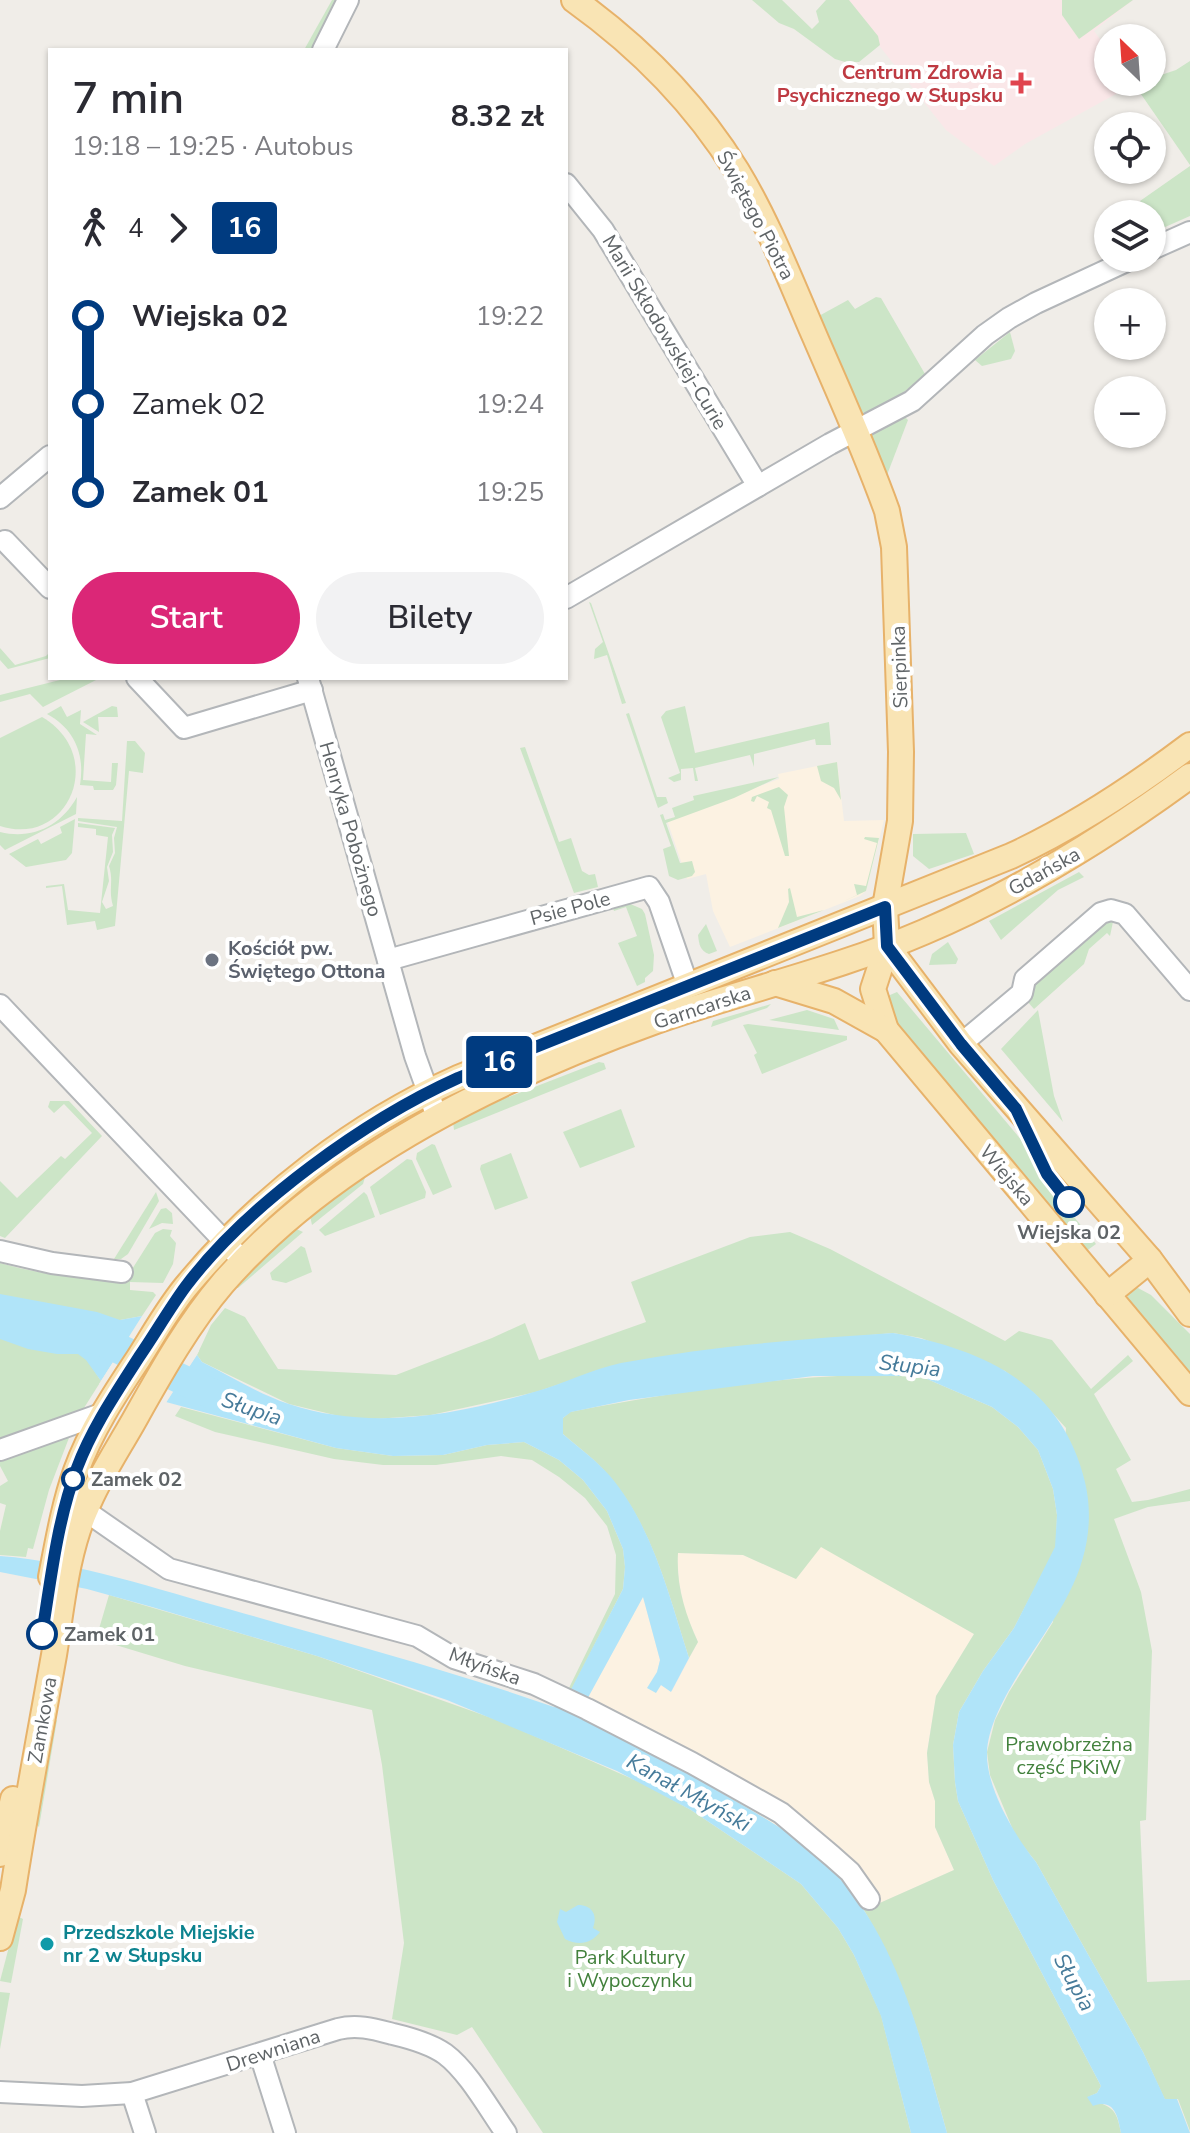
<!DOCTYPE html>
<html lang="pl">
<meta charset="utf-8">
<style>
body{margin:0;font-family:"Nunito Sans",sans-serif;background:#f2f2f3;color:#2b2b33;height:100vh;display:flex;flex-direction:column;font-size:30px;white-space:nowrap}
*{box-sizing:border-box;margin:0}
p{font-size:26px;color:#7c7c81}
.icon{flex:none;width:44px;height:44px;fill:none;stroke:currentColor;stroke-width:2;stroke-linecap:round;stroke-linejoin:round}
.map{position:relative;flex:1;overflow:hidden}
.panel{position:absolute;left:48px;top:48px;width:520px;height:632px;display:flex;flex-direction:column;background:#fff;border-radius:0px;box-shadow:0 2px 6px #0004}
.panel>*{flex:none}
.badge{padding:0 16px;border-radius:6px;font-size:28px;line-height:52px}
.needle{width:52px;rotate:335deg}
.controls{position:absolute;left:1094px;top:24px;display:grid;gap:16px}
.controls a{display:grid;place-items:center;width:72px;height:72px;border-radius:50%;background:#fff;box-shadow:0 2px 6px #0004;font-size:40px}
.map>.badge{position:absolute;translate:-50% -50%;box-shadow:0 0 0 4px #fff}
.legs{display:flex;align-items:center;gap:12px;height:88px;padding:0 24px;font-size:26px}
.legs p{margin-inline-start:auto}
.summary{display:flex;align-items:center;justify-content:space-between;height:136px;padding:0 24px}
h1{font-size:44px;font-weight:600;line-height:60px}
.button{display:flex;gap:16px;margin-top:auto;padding:16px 24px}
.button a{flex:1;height:92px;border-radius:48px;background:#db2777;color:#fff;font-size:32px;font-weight:600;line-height:92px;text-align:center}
.button a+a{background:#f2f2f3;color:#2b2b33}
ul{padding:0 24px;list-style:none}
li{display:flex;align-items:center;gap:28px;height:88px;font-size:30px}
li i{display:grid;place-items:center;width:12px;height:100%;margin:0 10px;background:currentColor}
li i::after{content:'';width:20px;height:20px;margin:-10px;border:6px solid;border-radius:50%;background:#fff}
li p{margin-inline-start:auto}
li:first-child i{background:linear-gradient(#0000 50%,currentColor 0)}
li:last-child i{background:linear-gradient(currentColor 50%,#0000 0)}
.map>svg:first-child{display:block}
.commercial{fill:#fcf2e2}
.medical{fill:#fae7e8}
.green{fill:#cce5c7}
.water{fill:#b0e4f9}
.pier{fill:#f0ede8}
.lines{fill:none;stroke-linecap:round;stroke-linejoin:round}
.river{stroke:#b0e4f9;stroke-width:30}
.minor-casing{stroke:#b3b6b9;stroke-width:24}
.major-casing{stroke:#e7b26a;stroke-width:28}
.minor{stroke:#fff;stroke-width:20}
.major{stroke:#f9e4b4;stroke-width:24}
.line-1-casing{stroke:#fff;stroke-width:18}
.line-1{stroke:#003b80;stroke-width:12}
.health-dot{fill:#e0444e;stroke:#fff;stroke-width:3}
.worship-dot{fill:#6b7280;stroke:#fff;stroke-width:3}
.stop-1-dot{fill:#fff;stroke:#003b80;stroke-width:4}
.culture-dot{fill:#0f9aa8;stroke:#fff;stroke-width:3}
.labels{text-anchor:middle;stroke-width:8;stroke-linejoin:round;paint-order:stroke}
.health-label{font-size:20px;font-weight:bold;fill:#be3a42;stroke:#fff;text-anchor:end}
.street-label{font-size:20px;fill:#5f6467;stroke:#fff}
.worship-label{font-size:20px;font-weight:bold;fill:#5b616d;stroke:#fff;text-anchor:start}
.stop-label{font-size:20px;font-weight:bold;fill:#5f6467;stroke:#fff;text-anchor:start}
.park-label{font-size:20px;fill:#42813c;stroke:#fff}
.culture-label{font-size:20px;font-weight:bold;fill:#0d838f;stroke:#fff;text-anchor:start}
.water-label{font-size:22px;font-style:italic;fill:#467b9a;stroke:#fff}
</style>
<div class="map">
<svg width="1190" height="2133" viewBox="0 0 1190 2133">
<rect width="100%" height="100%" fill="#f0ede8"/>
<g class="commercial">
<polygon points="837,762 844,821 884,820 866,891 860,896 730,947 713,911 706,874 687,879 667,820 779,779 778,774"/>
<polygon points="821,1546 974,1634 936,1696 927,1752 929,1782 935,1801 935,1827 954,1870 864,1910 851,1891 818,1856 793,1837 622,1733 615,1736 584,1720 579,1714 643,1597 660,1660 657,1672 660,1685 672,1691 698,1642 685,1612 679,1581 677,1553 743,1555 796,1579"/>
</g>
<polygon class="medical" points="843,0 1133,0 1094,31 1108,50 1108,82 1134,84 1025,144 994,166 946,130"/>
<g class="green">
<polygon points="332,0 339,0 314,50 304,50"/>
<polygon points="752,0 782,0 812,29 819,22 816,11 826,0 849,0 878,36 880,45 859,62 845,62 835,59 794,29 779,23"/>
<polygon points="1062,0 1133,0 1079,39 1062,15"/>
<polygon points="1190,61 1190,165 1134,84 1152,82 1152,78 1176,70"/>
<polygon points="1190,166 1190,216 1156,231 1152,224 1152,214 1147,214 1140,201"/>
<path d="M876,297L881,298L925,374C907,389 886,411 862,413L858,410L817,317L848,300L855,309Z"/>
<polygon points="1010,332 1015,351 1011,359 982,366 975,360"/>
<polygon points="904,416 908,420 887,475 884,476 869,436"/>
<polygon points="589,602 591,603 626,703 622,704 607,655 594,659 595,649 603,642"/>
<polygon points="0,648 15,665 46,656 50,652 50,658 8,669 0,660"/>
<polygon points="100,678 43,707 30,694 0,702 0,695 64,679"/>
<path d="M61,706L67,717L81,710L80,724L97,735L86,734L83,780L111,782L112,763H118L116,785L113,790H94L93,786L80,785C85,755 75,729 47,714Z"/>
<polygon points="112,706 117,707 118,717 98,717 99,732 83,722"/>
<polygon points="685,706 695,753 829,722 831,745 816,745 815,739 754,754 754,767 750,755 695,768 698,781 695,781 693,768 681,769 681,780 674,782 668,778 680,773 661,717 666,711"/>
<polygon points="629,713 657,797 666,797 668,803 658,808 626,714"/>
<path d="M42,717C108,756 68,848 0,826V738Z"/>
<path d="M127,741H135L145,753L143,773L129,771L115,926L97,930L95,921L67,925L62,886L46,888V886L64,884L68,910L100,913L108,837L96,835V829L78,827V823L115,828L112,835L113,852L107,867L109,881L102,902L106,909L113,906C108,889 114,882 109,866L115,853L114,838L117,827L78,821V818L122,821Z"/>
<polygon points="525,747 559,842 571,838 582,871 589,875 595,874 598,887 574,893 520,748"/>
<polygon points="837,762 841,800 834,788 821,781 817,766"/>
<polygon points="779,777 734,798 666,823 680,863 692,861 695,872 692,876 678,880 669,876 663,849 671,846 660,815 663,814 665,820 675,817 672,808 694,800 693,796"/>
<polygon points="779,787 788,795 784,807 789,856 785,856 771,810 767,808 769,802 757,796 754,802 751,801 752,797"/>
<path d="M77,797L76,814L5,850L0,845V832C32,840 61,826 77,797Z"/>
<polygon points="75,819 72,853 66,860 26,867 9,854 38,839 41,844 62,833 60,827"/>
<polygon points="966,833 974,854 929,869 913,856 913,834"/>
<polygon points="865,837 879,838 866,891 840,903 857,895 854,884 866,886 877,843 864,839"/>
<polygon points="1079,872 1084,877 1058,890 1001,940 989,921"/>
<polygon points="790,888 797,917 824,910 778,928 789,902 788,889"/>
<polygon points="628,903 642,909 645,914 654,955 653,971 645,978 645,982 637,986 618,943 637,936 626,907 614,911 613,908"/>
<polygon points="1114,917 1110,936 1107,933 1089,949 1084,964 1034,1009 1027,1001 1027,990 1099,922"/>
<path d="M706,924L717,951L709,954C700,951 699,944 698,935Z"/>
<polygon points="948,942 958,959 956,964 929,965 932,954"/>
<polygon points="897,992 1028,1148 1049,1186 1096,1244 1085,1252 900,1030 883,998"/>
<polygon points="771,1004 767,1008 711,1027 713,1021"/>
<polygon points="807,1010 834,1019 839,1030 769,1020"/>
<polygon points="1038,1010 1054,1096 1063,1122 1001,1049"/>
<polygon points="748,1024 847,1036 847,1040 762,1074 754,1055 757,1053 743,1025"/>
<polygon points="599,1062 604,1063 606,1069 454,1130 453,1122 498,1101"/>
<polygon points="50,1101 69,1101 102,1136 5,1238 0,1236 0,1181 17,1198 61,1156 65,1159 92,1133 64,1104 54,1113 48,1107"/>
<polygon points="621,1109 635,1147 580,1168 563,1132"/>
<polygon points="432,1144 435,1145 452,1187 433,1195 416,1159 417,1153"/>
<polygon points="511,1153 528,1198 495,1210 480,1169 481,1165"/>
<polygon points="407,1159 412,1160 426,1192 425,1198 380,1215 370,1187"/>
<polygon points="366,1174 363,1184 312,1225 310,1216"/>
<polygon points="156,1192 159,1201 128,1254 121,1259 114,1259"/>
<polygon points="364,1192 367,1195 375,1217 325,1236 319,1230"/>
<polygon points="166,1208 172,1213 173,1224 162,1223 149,1229 161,1209"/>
<polygon points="294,1228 303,1232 238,1288 233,1288"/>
<path d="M163,1229L172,1230L170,1236L176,1243L173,1264L163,1283L130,1282V1290L153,1292L156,1295L142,1316L120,1320L91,1366L101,1381L77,1419L0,1446V1263C42,1275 86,1281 129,1274L155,1233Z"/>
<polygon points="790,1232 830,1249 1005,1341 1019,1331 1052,1340 1091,1389 1128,1355 1133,1361 1094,1394 1131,1460 1116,1469 1132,1502 1148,1500 1190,1489 1190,1501 1148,1507 1114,1519 1141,1592 1152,1651 1146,1820 1140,1821 1147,1982 1190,1980 1190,2131 1178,2099 1165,2100 1143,2052 1036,1862 1016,1837 990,1775 987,1752 995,1720 1009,1692 1053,1622 1066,1428 1036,1395 1005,1371 921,1338 893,1333 740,1347 584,1376 536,1392 431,1415 375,1419 347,1418 289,1404 202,1362 197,1355 211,1325 225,1308 245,1317 278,1369 396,1375 492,1338 525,1323 539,1360 646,1322 631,1282 750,1237"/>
<polygon points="301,1246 305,1248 312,1272 286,1283 272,1280 270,1273"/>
<polygon points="1138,1288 1151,1295 1190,1334 1190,1377 1127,1301 1129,1291"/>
<path d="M863,1375L920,1376L992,1407L1018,1427L1038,1450L1053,1489L1057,1515L1056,1547L1014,1628L983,1671L959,1712L953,1745L955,1782L958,1801L993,1880L1101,2086L1097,2093L1088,2097C1111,2109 1116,2105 1121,2133H947C925,2053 907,1982 864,1910L954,1870L935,1827V1801L929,1782L927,1753L936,1696L974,1634L821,1547L796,1579L743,1555L678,1553C676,1585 685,1613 698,1642L689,1658C669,1596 653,1527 609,1476C596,1460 579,1448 563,1434V1418L570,1412C667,1393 764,1378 863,1375Z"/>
<polygon points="181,1407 336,1448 393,1456 443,1455 487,1445 524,1442 559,1460 583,1480 607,1511 623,1549 625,1567 623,1589 572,1689 569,1688 615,1594 616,1555 607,1526 585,1498 559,1477 532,1460 501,1456 436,1465 383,1465 334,1459 215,1432 175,1416"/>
<polygon points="72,1430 49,1490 33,1549 28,1548 26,1557 0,1555 0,1531 6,1505 0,1503 0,1486 8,1481 0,1466 0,1458"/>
<polygon points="109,1595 317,1656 500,1721 644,1784 691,1810 801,1884 838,1928 854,1955 881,2015 911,2133 543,2133 472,2027 457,2035 392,2019 404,1943 382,1765 372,1710 185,1666 96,1639"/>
<polygon points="57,1720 39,1827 34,1822 51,1723"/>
<polygon points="17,1916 23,1919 11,1983 0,1981"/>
<polygon points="0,1992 10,1993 0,2049"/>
</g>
<g class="water">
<polygon points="0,1294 97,1312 120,1320 142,1316 101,1381 86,1360 78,1354 57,1354 28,1349 0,1339"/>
<path d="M893,1333C984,1349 1062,1385 1085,1482C1094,1520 1087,1558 1069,1593C1047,1638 988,1704 987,1753C986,1788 1015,1836 1036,1862L1143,2052L1165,2099H1177L1190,2133H1121C1118,2116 1114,2098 1093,2106L1087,2097L1097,2093L1101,2086L993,1880L958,1801L955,1782L953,1745L959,1712L983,1671L1014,1628L1055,1547L1057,1515L1053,1489L1038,1450L1018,1427L992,1407L920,1376H813L629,1400L571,1412L563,1418V1434C579,1448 596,1460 610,1476C653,1527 669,1596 689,1658L671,1692L661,1685L656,1693L647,1688L657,1672L660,1660L643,1597L579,1714L584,1720L614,1736L622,1733C658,1756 695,1777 732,1799C761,1816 792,1833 818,1856C897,1928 919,2034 947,2133H911L881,2016L854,1955L838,1928L801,1884L691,1810L617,1771L447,1700L317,1656L152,1607L87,1589L0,1572V1556C79,1562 156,1589 232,1610C340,1641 448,1670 554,1707L563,1705L623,1589L625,1567L623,1549L607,1511L583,1480L559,1460L524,1442L487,1445L443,1455L393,1456L336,1448L166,1402L197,1355L202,1362C230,1376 259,1394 289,1404C370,1431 455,1415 534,1392C563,1384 592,1369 621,1363C710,1346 803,1339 893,1333Z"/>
<path d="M578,1905C592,1905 598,1915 593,1928L600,1932C591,1944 578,1946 565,1939L557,1922L560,1909L566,1912Z"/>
</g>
<g class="pier">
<polygon points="145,1313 146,1318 105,1383 99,1384"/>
<polygon points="196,1351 199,1351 164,1406 162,1400"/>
</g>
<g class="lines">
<polyline class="river" points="85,1337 101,1340 216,1396"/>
<defs>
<g id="minor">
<polyline points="323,50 348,0"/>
<polyline points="566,184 603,230 758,486"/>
<polyline points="1152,249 1190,232"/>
<polyline points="0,498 50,456"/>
<polyline points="5,541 50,588"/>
<polyline points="566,598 830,444 912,401 985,335 1009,318 1036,303 1133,258"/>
<polyline points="137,678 184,728 312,690"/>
<polyline points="308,678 415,1056 437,1117"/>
<polyline points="388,960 649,887 659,902 688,986"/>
<polyline points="0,1005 243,1261"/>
<polyline points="961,1044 1022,993 1025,979 1101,913 1111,910 1125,914 1190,990"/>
<polyline points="0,1251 52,1263 122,1272"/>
<polyline points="0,1450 104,1413"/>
<polyline points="74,1503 169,1569 417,1636 454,1658 534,1684 587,1709 692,1763 781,1813 832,1856 850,1872 869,1899"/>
<polyline points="260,2054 285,2133"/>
<path d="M0,2092L82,2096L132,2093L338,2029C357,2024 374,2029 393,2034C410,2038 431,2044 445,2054C468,2071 489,2109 506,2133"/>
<polyline points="132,2093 145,2133"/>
</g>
<g id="major">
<path d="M574,0C638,46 695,103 737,171C768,222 791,282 815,337C840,395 866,452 887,511L894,547L901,752L900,821L885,907L887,946L873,989L886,1030"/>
<polyline points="887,946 961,1044 1150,1260 1190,1314"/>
<polyline points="775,983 834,1001 886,1030 1190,1393"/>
<polyline points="1107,1295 1150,1260"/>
<path d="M51,1577C58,1541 64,1505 76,1471C91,1430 114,1395 138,1359C154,1334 169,1306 189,1283C261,1197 355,1124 458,1078L1011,856C1076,826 1133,788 1190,745"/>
<polyline points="0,1854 13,1799"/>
<path d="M0,1938L13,1890C25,1812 40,1734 54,1655C62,1607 66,1554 86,1509C98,1479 116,1452 132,1424C159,1376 187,1325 223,1283C332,1158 502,1076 656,1021C745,990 838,969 924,932C1020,891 1107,837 1190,776"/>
</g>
</defs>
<use href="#minor" class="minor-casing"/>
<use href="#major" class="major-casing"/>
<use href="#minor" class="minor"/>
<use href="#major" class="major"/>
</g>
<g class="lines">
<defs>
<path id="line-1" d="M42,1634C51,1579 57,1521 77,1468C92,1428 116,1393 139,1357C155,1334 169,1309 186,1286C248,1204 365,1120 458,1078L885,907L887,946L961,1044L1016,1109L1047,1174L1069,1202"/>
</defs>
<use href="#line-1" class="line-1-casing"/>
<use href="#line-1" class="line-1"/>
</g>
<path class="health-dot" d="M1017 71h8v8h8v8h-8v8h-8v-8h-8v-8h8z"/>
<circle class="worship-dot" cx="212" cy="960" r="8"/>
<g class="stop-1-dot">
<circle cx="1069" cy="1202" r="14"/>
<circle cx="73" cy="1479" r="10"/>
<circle cx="42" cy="1634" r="14"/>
</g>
<circle class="culture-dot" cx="47" cy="1944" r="8"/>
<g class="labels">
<g class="health-label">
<text x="1003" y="79">Centrum Zdrowia<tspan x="1003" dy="23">Psychicznego w Słupsku</tspan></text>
</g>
<g class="street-label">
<text transform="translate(756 215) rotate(62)" y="7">Świętego Piotra</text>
<text transform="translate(665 332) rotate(59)" y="7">Marii Skłodowskiej-Curie</text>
<text transform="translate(899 667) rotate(-92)" y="7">Sierpinka</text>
<text transform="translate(351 829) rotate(74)" y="7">Henryka Pobożnego</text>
<text transform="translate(1044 871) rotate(-29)" y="7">Gdańska</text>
<text transform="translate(570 908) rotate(-15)" y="7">Psie Pole</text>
<text transform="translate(702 1007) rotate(-18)" y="7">Garncarska</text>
<text transform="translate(1007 1175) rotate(50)" y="7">Wiejska</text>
<text transform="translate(485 1666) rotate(20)" y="7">Młyńska</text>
<text transform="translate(42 1720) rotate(-80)" y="7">Zamkowa</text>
<text transform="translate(273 2050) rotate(-18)" y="7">Drewniana</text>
</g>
<g class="worship-label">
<text x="228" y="955">Kościół pw.<tspan x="228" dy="23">Świętego Ottona</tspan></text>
</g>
<g class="stop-label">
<text x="1069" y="1239" text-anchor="middle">Wiejska 02</text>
<text x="91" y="1486">Zamek 02</text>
<text x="64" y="1641">Zamek 01</text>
</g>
<g class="park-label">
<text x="1069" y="1751">Prawobrzeżna<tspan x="1069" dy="23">część PKiW</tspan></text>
<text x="630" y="1964">Park Kultury<tspan x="630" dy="23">i Wypoczynku</tspan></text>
</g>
<g class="culture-label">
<text x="63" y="1939">Przedszkole Miejskie<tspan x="63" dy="23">nr 2 w Słupsku</tspan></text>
</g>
<g class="water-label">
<text transform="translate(910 1365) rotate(7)" y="8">Słupia</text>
<text transform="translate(252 1408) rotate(19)" y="8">Słupia</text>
<text transform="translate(689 1792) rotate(29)" y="8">Kanał Młyński</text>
<text transform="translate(1075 1982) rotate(61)" y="8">Słupia</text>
</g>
</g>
</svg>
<div class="controls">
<a><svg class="needle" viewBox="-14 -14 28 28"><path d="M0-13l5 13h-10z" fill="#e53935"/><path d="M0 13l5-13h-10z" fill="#7c7c81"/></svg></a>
<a><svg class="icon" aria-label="locate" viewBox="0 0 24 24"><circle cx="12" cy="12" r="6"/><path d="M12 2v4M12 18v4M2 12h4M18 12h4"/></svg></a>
<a><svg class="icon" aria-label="layers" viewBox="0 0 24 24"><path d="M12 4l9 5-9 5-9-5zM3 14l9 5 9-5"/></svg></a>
<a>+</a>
<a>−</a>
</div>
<b class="badge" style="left:499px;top:1062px;background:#003b80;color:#fff">16</b>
<section class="panel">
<div class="summary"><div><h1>7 min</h1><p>19:18 – 19:25 · Autobus</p></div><b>8.32 zł</b></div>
<div class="legs"><svg class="icon" aria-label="walk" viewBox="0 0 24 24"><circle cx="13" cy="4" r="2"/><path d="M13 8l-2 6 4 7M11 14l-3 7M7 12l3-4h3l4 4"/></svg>4<svg class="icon" aria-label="forward" viewBox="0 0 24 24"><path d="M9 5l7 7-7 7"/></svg><b class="badge" style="background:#003b80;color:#fff">16</b></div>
<ul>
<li><i style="color:#003b80"></i><b>Wiejska 02</b><p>19:22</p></li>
<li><i style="color:#003b80"></i><span>Zamek 02</span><p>19:24</p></li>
<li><i style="color:#003b80"></i><b>Zamek 01</b><p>19:25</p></li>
</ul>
<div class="button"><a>Start</a><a>Bilety</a></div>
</section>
</div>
